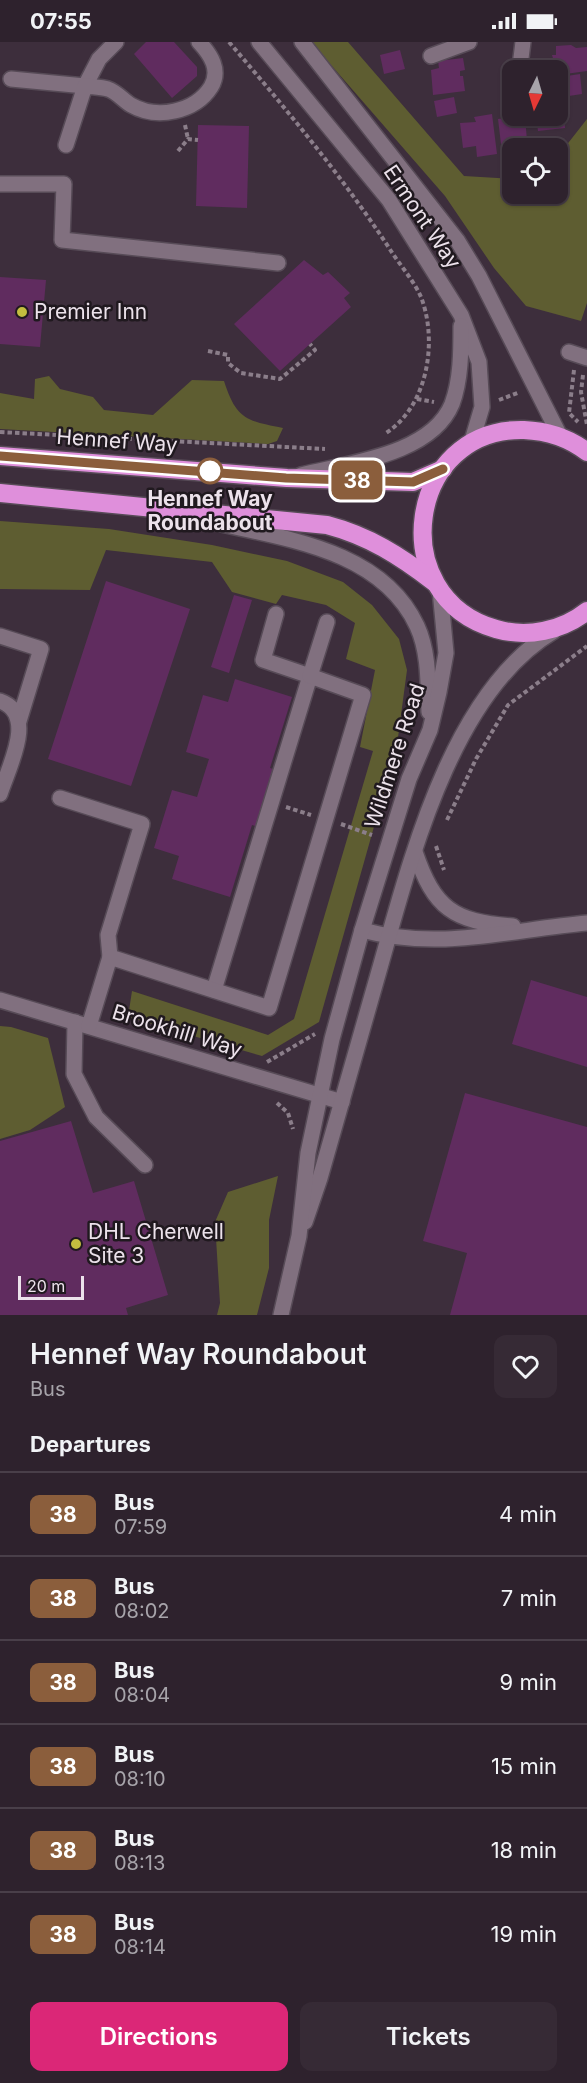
<!DOCTYPE html>
<style>
body{margin:0;font-family:Inter,sans-serif;background:#362a35;color:#f1f3f6;height:100vh;display:flex;flex-direction:column;font-size:22px;white-space:nowrap}
*{box-sizing:border-box;margin:0}
p{font-size:20px;color:#a7a4aa}
.icon{flex:none;width:33px;height:33px;fill:none;stroke:currentColor;stroke-width:2;stroke-linecap:round;stroke-linejoin:round}
.map{position:relative;height:1273px;overflow:hidden}
.sheet{display:flex;flex-direction:column;background:#2e222d;flex:1}
.sheet>*{flex:none}
.badge{padding:0 12px;border-radius:9px;font-size:21px;line-height:39px}
.needle{width:39px;rotate:185deg}
.tools{position:absolute;left:502px;top:18px;display:grid;gap:12px}
.tools a{display:grid;place-items:center;width:66px;height:66px;border-radius:12px;background:#2e222d;box-shadow:0 2px 4px #0004,0 0 0 2px #493f49;font-size:30px}
.scale{position:absolute;left:18px;bottom:15px;width:66px;box-sizing:border-box;padding-left:6px;border:3px solid #ece2eb;border-top:0;font-size:16px;line-height:21px;white-space:nowrap;color:#ece2eb;-webkit-text-stroke:4px #20191f;paint-order:stroke}
.map>.badge{position:absolute;translate:-50% -50%;box-shadow:0 0 0 3px #fff}
h2{padding:0 30px;font-size:22px;line-height:54px}
.round{display:grid;place-items:center;flex:none;width:63px;height:63px;border-radius:12px;background:#362a35}
.head{display:flex;align-items:center;justify-content:space-between;height:102px;padding:0 30px}
h1{font-size:28px;font-weight:600;line-height:45px}
.button{display:flex;gap:12px;margin-top:auto;padding:12px 30px}
.button a{flex:1;height:69px;border-radius:12px;background:#db2777;color:#fff;font-size:24px;font-weight:600;line-height:69px;text-align:center}
.button a+a{background:#362a35;color:#f1f3f6}
ul{padding:0;list-style:none}
li{display:flex;align-items:center;gap:18px;height:84px;padding:0 30px;border-top:2px solid #493f49}
li div{flex:1}
li b{display:block;font-size:22px}
li em{font-style:normal}
li .badge{min-width:66px;font-weight:700;text-align:center}
.status{display:flex;justify-content:space-between;align-items:center;height:42px;padding:0 30px;background:#2e222d;direction:ltr}
.status svg{height:16px;fill:currentColor}
.map>svg:first-child{display:block}
.green{fill:#5e5d31}
.building{fill:#602c5f}
.lines{fill:none;stroke-linecap:round;stroke-linejoin:round}
.minor-casing{stroke:#574b57;stroke-width:18}
.highway-casing{stroke:#574b57;stroke-width:21}
.path{stroke:#8b7e8a;stroke-width:4;stroke-dasharray:4.5 3;stroke-linecap:butt}
.minor{stroke:#81707f;stroke-width:15}
.highway{stroke:#df8fdb;stroke-width:18}
.line-casing{stroke:#fff;stroke-width:14}
.line{stroke:#8b5e3c;stroke-width:9}
.poi-dot{fill:#c3bd3f;stroke:#20191f;stroke-width:2}
.stop-dot{fill:#fff;stroke:#8b5e3c;stroke-width:3}
.labels{text-anchor:middle;stroke-width:5;stroke-linejoin:round;paint-order:stroke}
.street-label{font-size:21px;fill:#ece2eb;stroke:#20191f}
.poi-label{font-size:21px;fill:#ece2eb;stroke:#20191f;text-anchor:start}
.stop-label{font-size:21px;font-weight:bold;fill:#ece2eb;stroke:#20191f}
</style>
<div class="status"><b>07:55</b><svg viewBox="0 0 49 12"><path d="M0 12V9h3v3zM5 12V6h3v6zM10 12V3h3v9zM15 12V0h3v12zM26 1h20v11H26zM47 4h2v5h-2z"/></svg></div>
<div class="map">
<svg width="587" height="1273" viewBox="0 0 587 1273">
<rect width="100%" height="100%" fill="#3d2e3c"/>
<g class="green">
<polygon points="311,0 348,0 464,134 513,137 513,152 558,152 558,114 587,77 587,261 581,279 526,264 494,226 445,154"/>
<path d="M49,334L60,347L93,355L104,368L153,373L192,338L224,339C236,376 245,379 283,386L277,399L268,402L0,387V351L34,357L35,337Z"/>
<polygon points="0,479 109,487 212,503 287,519 343,540 372,563 399,597 407,628 397,703 319,980 262,1014 128,975 132,949 268,993 294,977 373,709 360,705 375,628 346,617 355,581 326,563 282,553 276,562 232,550 212,520 106,508 90,548 0,547"/>
<polygon points="0,984 11,985 48,996 65,1065 30,1088 0,1097"/>
<polygon points="278,1134 269,1178 269,1226 257,1273 217,1273 220,1261 215,1180 228,1150"/>
</g>
<g class="building">
<polygon points="146,0 174,0 197,25 197,34 172,56 134,12"/>
<polygon points="571,3 576,6 587,5 587,29 558,33 552,13 556,13 556,4"/>
<polygon points="400,8 405,27 384,32 380,13"/>
<polygon points="463,16 465,28 460,29 460,34 463,34 465,49 433,53 431,28 439,26 438,19"/>
<polygon points="580,32 582,52 562,55 560,35"/>
<polygon points="454,55 457,71 437,75 434,59"/>
<polygon points="558,59 563,59 565,86 538,89 536,74 558,74"/>
<polygon points="513,70 516,75 525,74 527,99 501,102 498,77 505,76 504,71"/>
<polygon points="492,72 497,112 477,115 476,104 463,106 460,81 476,80 474,75"/>
<polygon points="198,83 249,84 247,166 196,164"/>
<polygon points="304,218 323,233 328,230 350,251 344,256 351,265 280,329 234,282"/>
<polygon points="0,235 46,238 40,305 0,302"/>
<polygon points="106,539 190,567 131,744 48,717"/>
<polygon points="234,553 252,558 229,631 211,625"/>
<polygon points="235,637 292,655 270,726 276,728 259,785 252,783 230,855 172,837 179,814 154,806 172,748 197,755 209,717 186,710 203,653 228,660"/>
<polygon points="531,938 587,955 587,1025 512,1002"/>
<polygon points="465,1051 587,1085 587,1273 450,1273 467,1211 423,1199"/>
<polygon points="71,1079 93,1151 134,1139 168,1253 126,1266 128,1273 0,1273 0,1099"/>
</g>
<g class="lines">
<defs>
<g id="minor">
<polyline points="259,0 389,158 461,273 479,320 482,365 471,402"/>
<polyline points="302,0 457,198 479,234 560,394"/>
<polyline points="431,14 469,0"/>
<polyline points="520,24 523,0"/>
<polyline points="11,37 85,44 99,17 116,0"/>
<path d="M66,103L85,44C92,45 101,45 108,47C117,50 124,59 131,63C157,78 195,70 211,45C221,28 211,13 199,0"/>
<polyline points="0,142 64,142 62,198 278,221"/>
<polyline points="569,310 587,316"/>
<path d="M301,433C348,421 431,413 452,362C461,338 461,309 461,284"/>
<path d="M200,477C276,496 380,504 417,584C429,610 428,641 429,670"/>
<polyline points="0,594 41,607 19,679"/>
<path d="M0,659C38,672 8,726 0,752"/>
<polyline points="60,756 142,782 108,893 110,915"/>
<path d="M415,810C434,866 453,880 513,884"/>
<path d="M362,888C439,909 509,888 587,881"/>
<polyline points="214,948 310,634 263,618 276,572"/>
<polyline points="0,958 342,1060"/>
<polyline points="75,980 74,1032 96,1075 145,1123"/>
<polyline points="89,984 110,915 269,966 363,653 310,634 327,580"/>
<path d="M305,1180L320,1136C340,1067 360,998 379,929C410,820 451,650 554,589"/>
<polyline points="281,1273 299,1194 308,1111 332,997 362,888 409,737 430,688 439,650 446,611 440,548"/>
</g>
<g id="highway">
<path d="M587,410C569,396 547,389 524,388C407,385 383,555 496,587C527,596 562,589 587,569"/>
<polyline points="0,414 287,436 413,440 443,427"/>
<path d="M0,451L327,483C369,494 400,514 434,540"/>
</g>
</defs>
<use href="#minor" class="minor-casing"/>
<use href="#highway" class="highway-casing"/>
<g class="path">
<path d="M229,0C286,67 343,135 391,209C400,223 414,239 421,255C438,299 428,364 386,391"/>
<polyline points="185,83 188,97"/>
<polyline points="178,109 188,97 198,98"/>
<polyline points="208,309 228,313 228,321 241,331 280,337 315,308 310,302"/>
<polyline points="574,328 569,371 578,380"/>
<polyline points="583,333 581,350 587,383"/>
<polyline points="417,357 434,360"/>
<polyline points="499,358 520,350"/>
<polyline points="0,390 325,407"/>
<polyline points="286,765 311,773"/>
<polyline points="447,778 476,717 508,663 587,604"/>
<polyline points="341,782 372,793"/>
<polyline points="436,804 444,828"/>
<polyline points="267,1020 315,992"/>
<polyline points="277,1061 288,1071 293,1087"/>
</g>
<use href="#minor" class="minor"/>
<use href="#highway" class="highway"/>
</g>
<g class="lines">
<defs>
<polyline id="line" points="0,414 286,436 413,440 443,427"/>
</defs>
<use href="#line" class="line-casing"/>
<use href="#line" class="line"/>
</g>
<g class="poi-dot">
<circle cx="22" cy="270" r="6"/>
<circle cx="76" cy="1202" r="6"/>
</g>
<circle class="stop-dot" cx="210" cy="429" r="12"/>
<g class="labels">
<g class="street-label">
<text transform="translate(422 175) rotate(56)" y="7">Ermont Way</text>
<text transform="translate(117 399) rotate(4)" y="7">Hennef Way</text>
<text transform="translate(395 714) rotate(-72)" y="7">Wildmere Road</text>
<text transform="translate(177 989) rotate(17)" y="7">Brookhill Way</text>
</g>
<g class="poi-label">
<text x="34" y="277">Premier Inn</text>
<text x="88" y="1197">DHL Cherwell<tspan x="88" dy="24">Site 3</tspan></text>
</g>
<g class="stop-label">
<text x="210" y="464">Hennef Way<tspan x="210" dy="24">Roundabout</tspan></text>
</g>
</g>
</svg>
<div class="tools">
<a><svg class="needle" viewBox="-14 -14 28 28"><path d="M0-13l5 13h-10z" fill="#e53935"/><path d="M0 13l5-13h-10z" fill="#a7a4aa"/></svg></a>
<a><svg class="icon" aria-label="locate" viewBox="0 0 24 24"><circle cx="12" cy="12" r="6"/><path d="M12 2v4M12 18v4M2 12h4M18 12h4"/></svg></a>
</div>
<div class="scale">20 m</div>
<b class="badge" style="left:357px;top:438px;background:#8b5e3c;color:#fff">38</b>
</div>
<section class="sheet">
<div class="head"><div><h1>Hennef Way Roundabout</h1><p>Bus</p></div><a class="round"><svg class="icon" aria-label="heart" viewBox="0 0 24 24"><path d="M12 20l-8-8c-3-5 5-10 8-4 3-6 11-1 8 4z"/></svg></a></div>
<h2>Departures</h2>
<ul>
<li><span class="badge" style="background:#8b5e3c;color:#fff">38</span><div><b>Bus</b><p>07:59</p></div><em>4 min</em></li>
<li><span class="badge" style="background:#8b5e3c;color:#fff">38</span><div><b>Bus</b><p>08:02</p></div><em>7 min</em></li>
<li><span class="badge" style="background:#8b5e3c;color:#fff">38</span><div><b>Bus</b><p>08:04</p></div><em>9 min</em></li>
<li><span class="badge" style="background:#8b5e3c;color:#fff">38</span><div><b>Bus</b><p>08:10</p></div><em>15 min</em></li>
<li><span class="badge" style="background:#8b5e3c;color:#fff">38</span><div><b>Bus</b><p>08:13</p></div><em>18 min</em></li>
<li><span class="badge" style="background:#8b5e3c;color:#fff">38</span><div><b>Bus</b><p>08:14</p></div><em>19 min</em></li>
</ul>
<div class="button"><a>Directions</a><a>Tickets</a></div>
</section>
